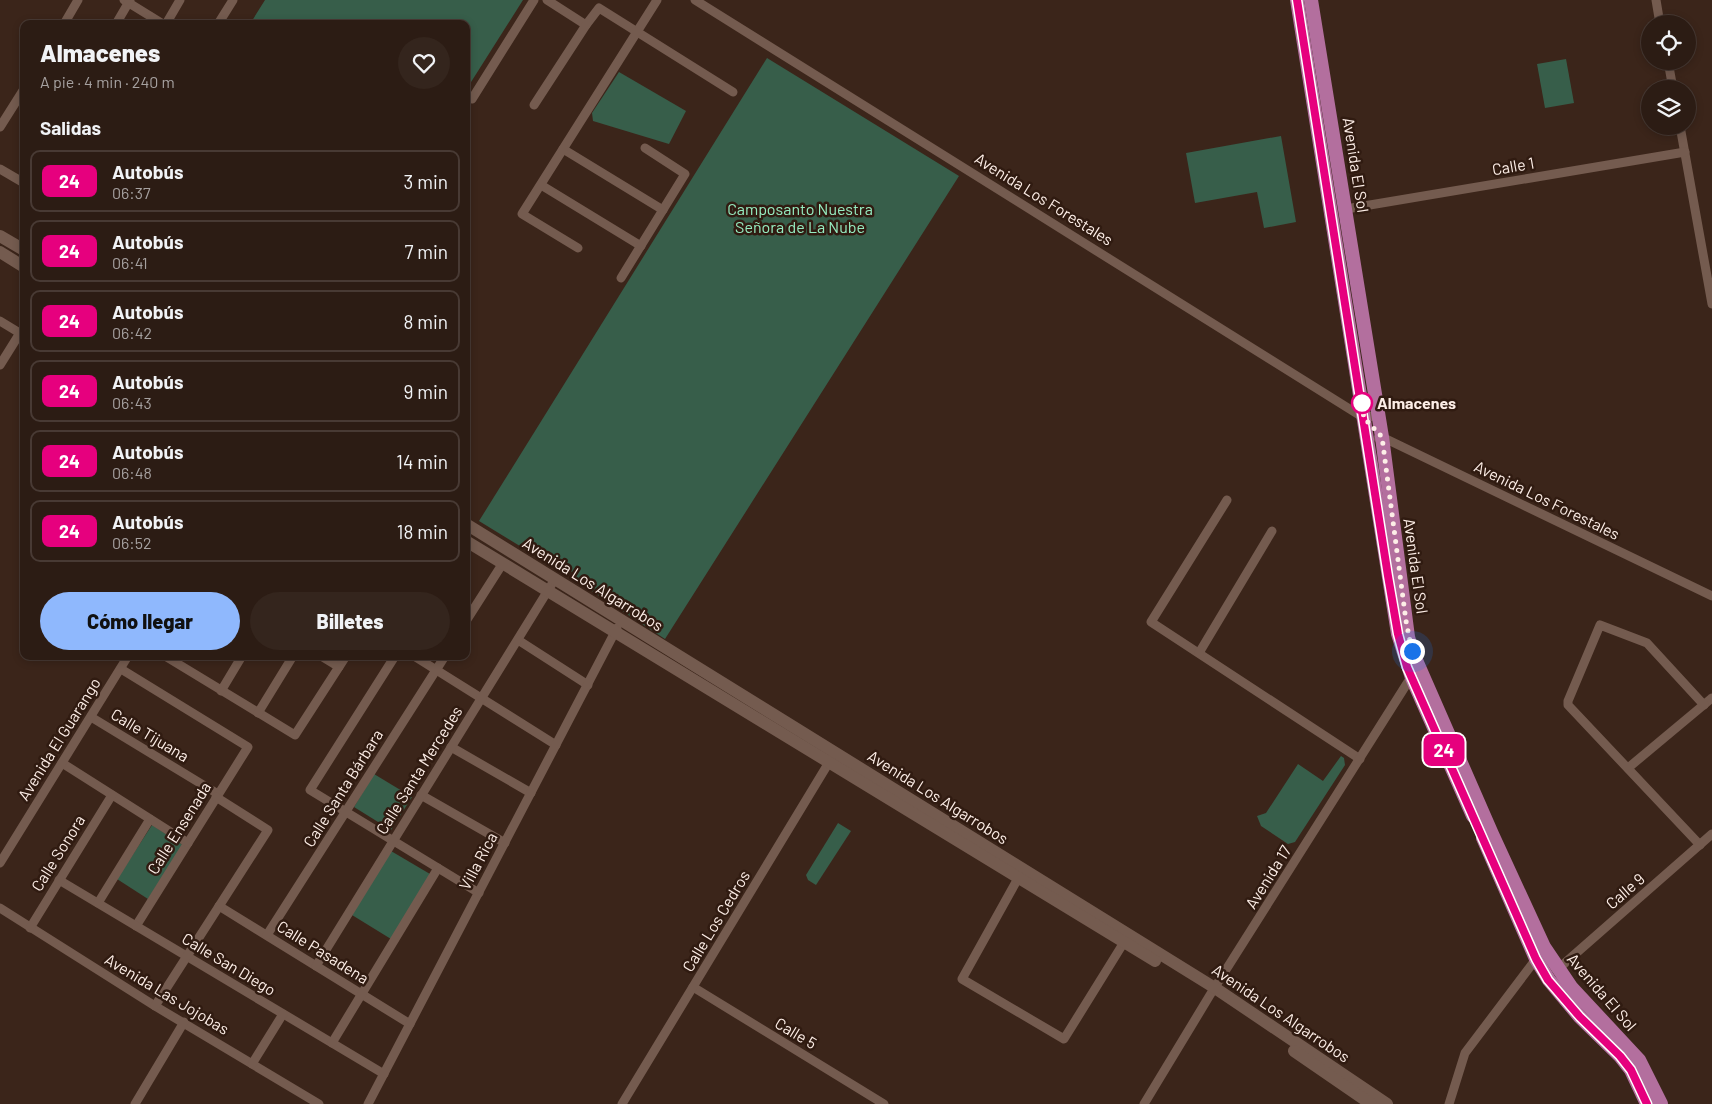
<!DOCTYPE html>
<html lang="es">
<meta charset="utf-8">
<style>
body{margin:0;font-family:Barlow,sans-serif;background:#34251d;color:#f1f3f6;height:100vh;display:flex;flex-direction:column;font-size:19px;white-space:nowrap}
*{box-sizing:border-box;margin:0}
p{font-size:16px;color:#a6a1a0}
.icon{flex:none;width:28px;height:28px;fill:none;stroke:currentColor;stroke-width:2;stroke-linecap:round;stroke-linejoin:round}
.map{position:relative;flex:1;overflow:hidden}
.details{position:absolute;left:20px;top:20px;width:450px;height:640px;display:flex;flex-direction:column;background:#2c1c14;border-radius:10px;box-shadow:0 2px 8px #0003,0 0 0 1px #483a34}
.details>*{flex:none}
.badge{padding:0 10px;border-radius:8px;font-size:18px;line-height:32px}
.fabs{position:absolute;left:1641px;top:15px;display:grid;gap:10px}
.fabs a{display:grid;place-items:center;width:55px;height:55px;border-radius:50%;background:#2c1c14;box-shadow:0 2px 8px #0003,0 0 0 1px #483a34;font-size:25px}
.you{position:absolute;width:25px;height:25px;margin:-12px;border:4px solid #fff;border-radius:50%;background:#1a73e8;box-shadow:0 0 0 8px #1a73e833}
.map>.badge{position:absolute;translate:-50% -50%;box-shadow:0 0 0 2px #fff}
h2{padding:0 20px;font-size:19px;line-height:45px}
.round{display:grid;place-items:center;flex:none;width:52px;height:52px;border-radius:26px;background:#34251d}
.summary{display:flex;align-items:center;justify-content:space-between;height:85px;padding:0 20px}
h1{font-size:24px;font-weight:800;line-height:38px}
.primary-button{display:flex;gap:10px;margin-top:auto;padding:10px 20px}
.primary-button a{flex:1;height:58px;border-radius:30px;background:#8fb8fd;color:#111;font-size:20px;font-weight:800;line-height:58px;text-align:center}
.primary-button a+a{background:#34251d;color:#f1f3f6}
ul{padding:0;list-style:none}
li{display:flex;align-items:center;gap:15px;height:62px;margin:0 10px 8px;padding:0 10px;border:2px solid #483a34;border-radius:10px}
li div{flex:1}
li b{display:block;font-size:19px}
li em{font-style:normal}
li .badge{min-width:55px;font-weight:700;text-align:center}
.map>svg:first-child{display:block}
.green{fill:#375e4a}
.lines{fill:none;stroke-linecap:round;stroke-linejoin:round}
.street{stroke:#745b4f;stroke-width:9}
.secondary{stroke:#745b4f;stroke-width:12}
.primary{stroke:#b36f9e;stroke-width:14}
.line-casing{stroke:#fff;stroke-width:11}
.line{stroke:#e6007e;stroke-width:8}
.walk{stroke:#fdeee7;stroke-width:5;stroke-dasharray:0 9}
.stop-dot{fill:#fff;stroke:#e6007e;stroke-width:2.5}
.labels{text-anchor:middle;stroke-width:5;stroke-linejoin:round;paint-order:stroke}
.street-label{font-size:16px;fill:#fdeee7;stroke:#301b11}
.park-label{font-size:16px;fill:#96edc1;stroke:#301b11}
.stop-label{font-size:16px;font-weight:bold;fill:#fdeee7;stroke:#301b11;text-anchor:start}
</style>
<div class="map">
<svg width="1712" height="1104" viewBox="0 0 1712 1104">
<rect width="100%" height="100%" fill="#3b251a"/>
<g class="green">
<polygon points="265,0 523,0 466,90 466,24 250,24"/>
<polygon points="767,58 959,176 665,639 575,580 575,574 570,571 564,573 479,521"/>
<polygon points="1566,59 1574,103 1545,108 1537,64"/>
<polygon points="619,72 686,111 669,144 593,121 592,113"/>
<polygon points="1281,136 1296,222 1264,228 1257,192 1195,203 1186,153"/>
<polygon points="1341,756 1344,758 1345,765 1295,842 1288,844 1261,826 1257,816 1266,813 1298,764 1323,781"/>
<polygon points="374,774 412,797 391,830 354,807"/>
<polygon points="838,823 851,831 816,885 808,880 806,875"/>
<polygon points="152,825 183,845 148,899 117,879"/>
<polygon points="391,851 430,874 391,939 352,915"/>
</g>
<g class="lines">
<g class="street">
<polyline points="124,0 163,24"/>
<polyline points="547,0 586,25"/>
<polyline points="695,0 1364,418 1378,415"/>
<polyline points="1656,0 1660,24"/>
<polyline points="64,24 78,0"/>
<polyline points="116,24 130,0"/>
<polyline points="166,24 180,0"/>
<polyline points="218,24 233,0"/>
<polyline points="1668,61 1673,89"/>
<polyline points="472,99 534,0"/>
<polyline points="534,105 586,25 599,8 733,92"/>
<polyline points="1680,126 1712,304"/>
<polyline points="0,127 24,89"/>
<polyline points="563,149 663,210"/>
<polyline points="0,169 24,183"/>
<polyline points="541,185 641,246"/>
<polyline points="1346,209 1685,152"/>
<polyline points="578,248 522,214 657,0"/>
<polyline points="621,278 685,174 645,148"/>
<polyline points="0,321 23,335"/>
<polyline points="0,365 20,333"/>
<polyline points="1378,438 1382,437 1712,596"/>
<polyline points="1227,500 1151,622 1360,759"/>
<polyline points="466,621 503,563"/>
<polyline points="518,640 588,685"/>
<polyline points="1199,653 1272,531"/>
<polyline points="165,656 295,735 346,656"/>
<polyline points="321,656 339,667"/>
<polyline points="395,656 310,790 479,893"/>
<polyline points="414,656 556,745"/>
<polyline points="121,669 248,747 136,926"/>
<polyline points="221,691 242,656"/>
<polyline points="258,713 293,656"/>
<polyline points="91,717 218,794"/>
<polyline points="451,747 531,793"/>
<polyline points="62,763 188,843"/>
<polyline points="1628,768 1712,698"/>
<polyline points="421,795 505,843"/>
<polyline points="1700,845 1568,705 1568,701 1600,625 1647,643 1704,705"/>
<polyline points="0,863 128,656"/>
<polyline points="1021,873 962,979 1064,1039 1126,939"/>
<polyline points="59,880 384,1074"/>
<polyline points="98,903 150,819"/>
<polyline points="219,906 410,1024"/>
<polyline points="0,908 155,1006 319,1104"/>
<polyline points="30,928 112,795"/>
<polyline points="267,935 445,656"/>
<polyline points="316,966 555,579"/>
<polyline points="1558,969 1712,834"/>
<polyline points="693,987 884,1104"/>
<polyline points="155,1006 268,830 216,797"/>
<polyline points="332,1043 438,868"/>
<polyline points="252,1064 283,1014"/>
<polyline points="135,1104 184,1022"/>
<polyline points="368,1104 617,628"/>
<polyline points="622,1104 831,759"/>
<polyline points="1144,1104 1210,995 1413,674"/>
<polyline points="1449,1104 1465,1053 1536,959"/>
</g>
<g class="secondary">
<polyline points="0,236 24,250"/>
<polyline points="0,252 24,267"/>
<polyline points="466,524 1215,988 1387,1104"/>
<polyline points="466,541 1155,961"/>
<polyline points="1294,1051 1371,1104"/>
</g>
<g class="primary">
<polyline points="1297,0 1398,634 1412,678 1473,816"/>
<polyline points="1311,0 1382,437 1408,637 1412,651 1492,834 1544,947 1571,987 1639,1060 1661,1104"/>
<polyline points="1483,838 1536,959 1549,980 1580,1017 1620,1056 1631,1070 1647,1104"/>
</g>
</g>
<g class="lines">
<defs>
<polyline id="line" points="1297,0 1388,576 1398,634 1407,667 1536,959 1548,980 1580,1017 1620,1056 1631,1070 1647,1104"/>
</defs>
<use href="#line" class="line-casing"/>
<use href="#line" class="line"/>
<polyline class="walk" points="1362,403 1361,400 1364,418 1382,437 1406,621 1412,651"/>
</g>
<circle class="stop-dot" cx="1362" cy="403" r="10"/>
<g class="labels">
<g class="street-label">
<text transform="translate(1356 165) rotate(81)" y="6">Avenida El Sol</text>
<text transform="translate(1513 166) rotate(-10)" y="6">Calle 1</text>
<text transform="translate(1044 199) rotate(32)" y="6">Avenida Los Forestales</text>
<text transform="translate(1547 500) rotate(26)" y="6">Avenida Los Forestales</text>
<text transform="translate(1416 566) rotate(82)" y="6">Avenida El Sol</text>
<text transform="translate(593 584) rotate(32)" y="6">Avenida Los Algarrobos</text>
<text transform="translate(150 735) rotate(31)" y="6">Calle Tijuana</text>
<text transform="translate(59 739) rotate(-58)" y="6">Avenida El Guarango</text>
<text transform="translate(419 770) rotate(-58)" y="6">Calle Santa Mercedes</text>
<text transform="translate(343 788) rotate(-58)" y="6">Calle Santa Bárbara</text>
<text transform="translate(938 797) rotate(32)" y="6">Avenida Los Algarrobos</text>
<text transform="translate(179 828) rotate(-58)" y="6">Calle Ensenada</text>
<text transform="translate(58 853) rotate(-58)" y="6">Calle Sonora</text>
<text transform="translate(478 861) rotate(-62)" y="6">Villa Rica</text>
<text transform="translate(1268 877) rotate(-58)" y="6">Avenida 17</text>
<text transform="translate(1625 891) rotate(-41)" y="6">Calle 9</text>
<text transform="translate(716 921) rotate(-59)" y="6">Calle Los Cedros</text>
<text transform="translate(323 952) rotate(32)" y="6">Calle Pasadena</text>
<text transform="translate(229 964) rotate(31)" y="6">Calle San Diego</text>
<text transform="translate(1602 992) rotate(49)" y="6">Avenida El Sol</text>
<text transform="translate(167 994) rotate(31)" y="6">Avenida Las Jojobas</text>
<text transform="translate(1281 1013) rotate(34)" y="6">Avenida Los Algarrobos</text>
<text transform="translate(796 1033) rotate(31)" y="6">Calle 5</text>
</g>
<g class="park-label">
<text x="800" y="215">Camposanto Nuestra<tspan x="800" dy="18">Señora de La Nube</tspan></text>
</g>
<g class="stop-label">
<text x="1377" y="409">Almacenes</text>
</g>
</g>
</svg>
<div class="fabs">
<a><svg class="icon" aria-label="locate" viewBox="0 0 24 24"><circle cx="12" cy="12" r="6"/><path d="M12 2v4M12 18v4M2 12h4M18 12h4"/></svg></a>
<a><svg class="icon" aria-label="layers" viewBox="0 0 24 24"><path d="M12 4l9 5-9 5-9-5zM3 14l9 5 9-5"/></svg></a>
</div>
<div class="you" style="left:1412px;top:651px"></div>
<b class="badge" style="left:1444px;top:750px;background:#e6007e;color:#fff">24</b>
<section class="details">
<div class="summary"><div><h1>Almacenes</h1><p>A pie · 4 min · 240 m</p></div><a class="round"><svg class="icon" aria-label="heart" viewBox="0 0 24 24"><path d="M12 20l-8-8c-3-5 5-10 8-4 3-6 11-1 8 4z"/></svg></a></div>
<h2>Salidas</h2>
<ul>
<li><span class="badge" style="background:#e6007e;color:#fff">24</span><div><b>Autobús</b><p>06:37</p></div><em>3 min</em></li>
<li><span class="badge" style="background:#e6007e;color:#fff">24</span><div><b>Autobús</b><p>06:41</p></div><em>7 min</em></li>
<li><span class="badge" style="background:#e6007e;color:#fff">24</span><div><b>Autobús</b><p>06:42</p></div><em>8 min</em></li>
<li><span class="badge" style="background:#e6007e;color:#fff">24</span><div><b>Autobús</b><p>06:43</p></div><em>9 min</em></li>
<li><span class="badge" style="background:#e6007e;color:#fff">24</span><div><b>Autobús</b><p>06:48</p></div><em>14 min</em></li>
<li><span class="badge" style="background:#e6007e;color:#fff">24</span><div><b>Autobús</b><p>06:52</p></div><em>18 min</em></li>
</ul>
<div class="primary-button"><a>Cómo llegar</a><a>Billetes</a></div>
</section>
</div>
